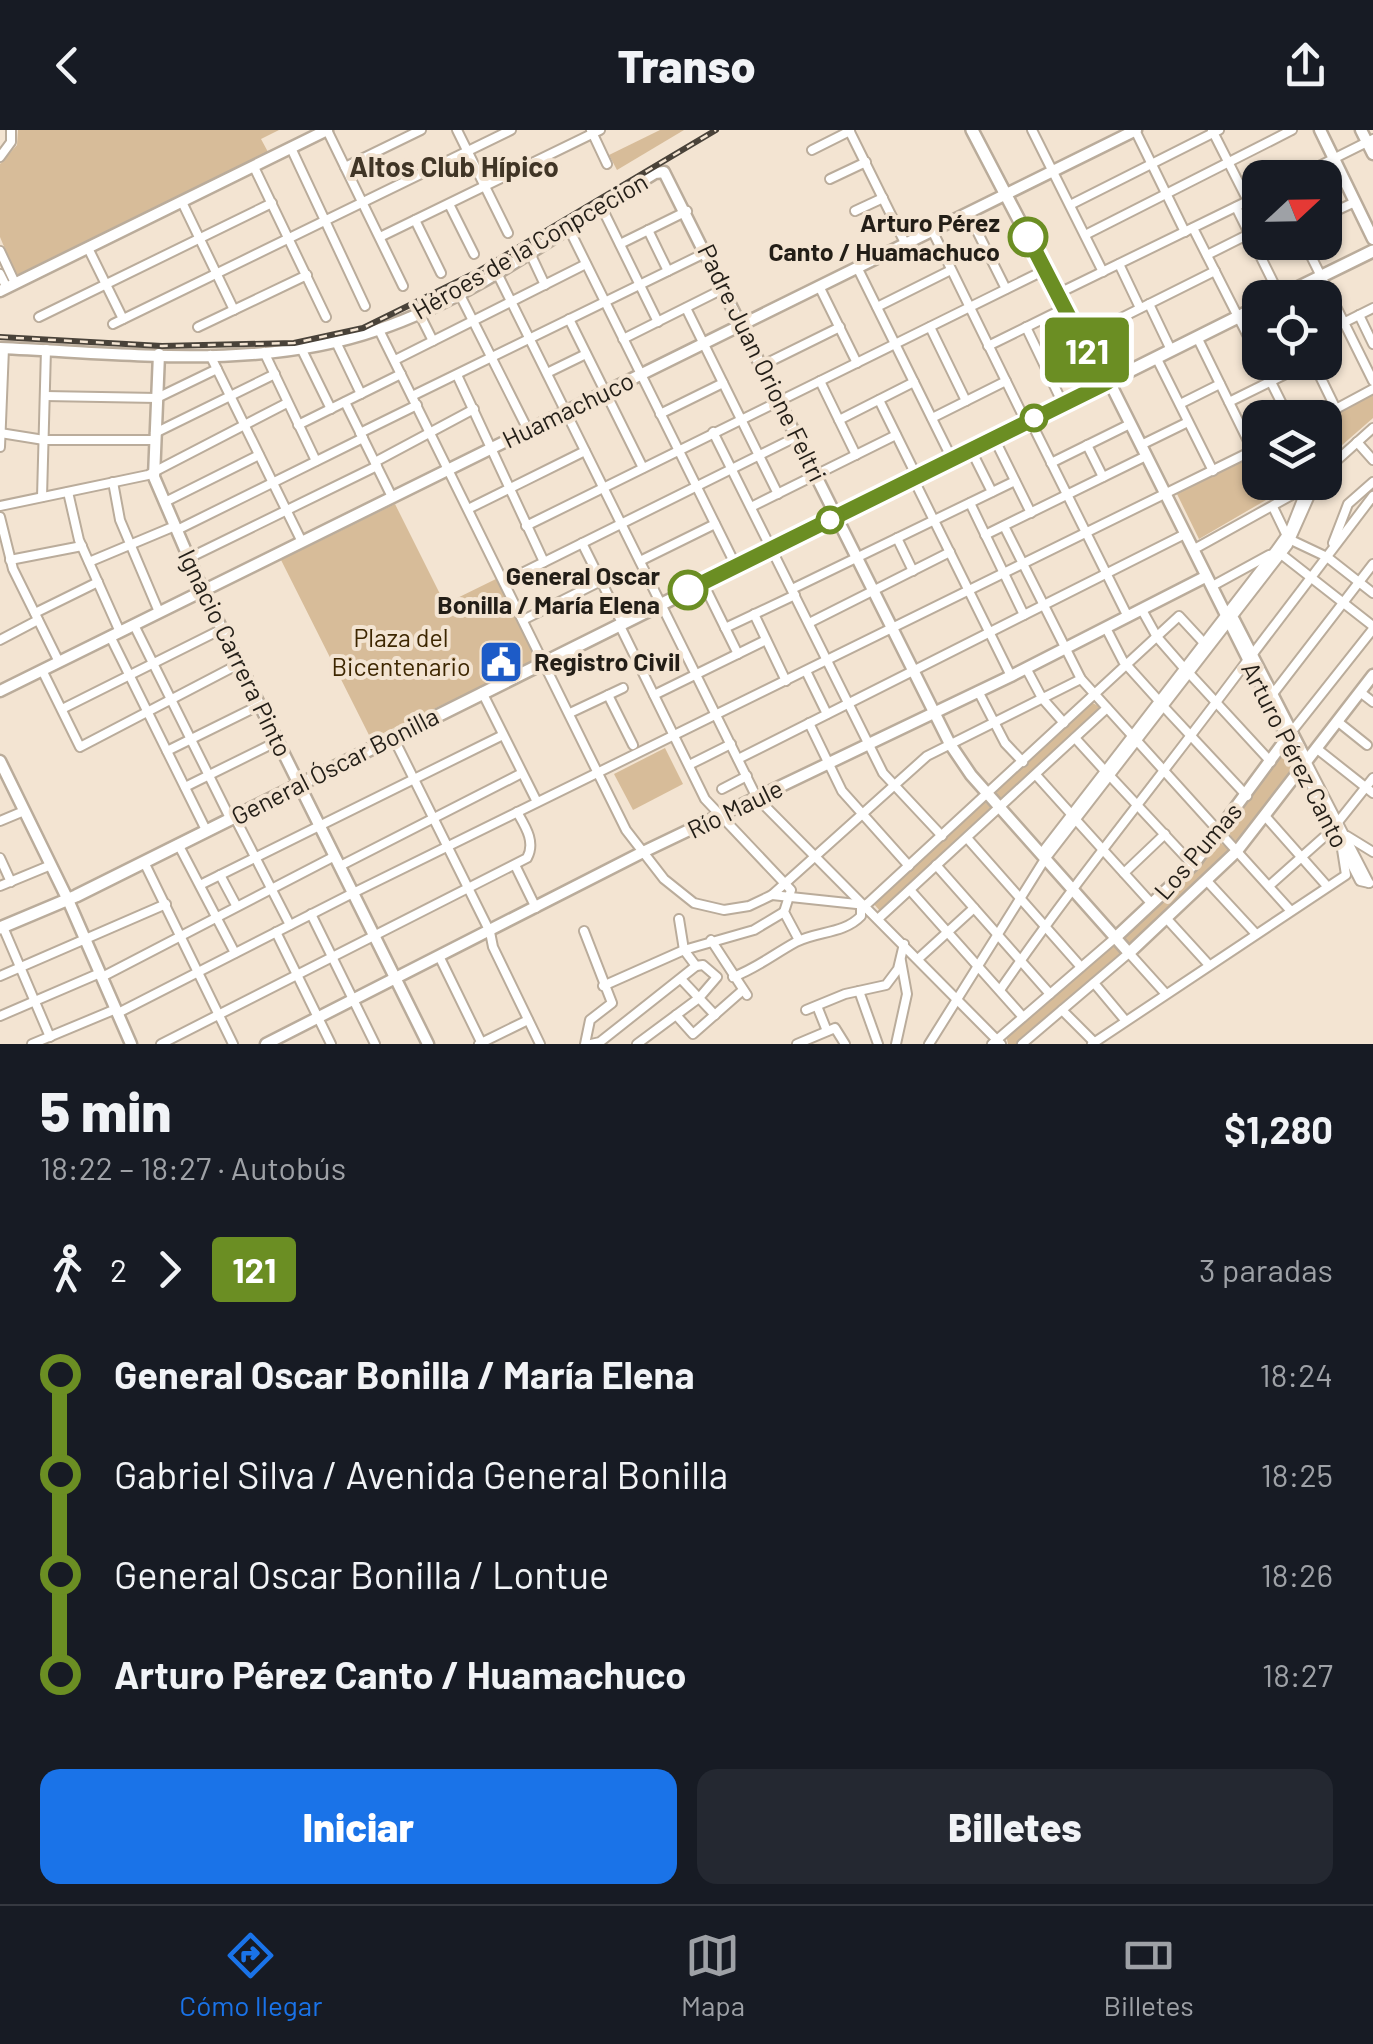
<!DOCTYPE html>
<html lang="es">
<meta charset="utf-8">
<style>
body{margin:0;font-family:Barlow,sans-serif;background:#242831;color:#f1f3f6;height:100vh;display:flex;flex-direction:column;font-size:38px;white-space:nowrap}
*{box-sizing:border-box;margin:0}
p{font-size:32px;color:#9ea1a6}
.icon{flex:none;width:55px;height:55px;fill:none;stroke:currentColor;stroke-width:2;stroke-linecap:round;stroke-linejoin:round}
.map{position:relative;height:914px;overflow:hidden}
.panel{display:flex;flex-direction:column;background:#171b24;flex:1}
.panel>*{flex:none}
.badge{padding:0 20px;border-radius:8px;font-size:35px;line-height:65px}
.needle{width:65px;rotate:68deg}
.fabs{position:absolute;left:1242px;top:30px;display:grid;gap:20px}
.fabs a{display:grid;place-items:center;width:100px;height:100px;border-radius:20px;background:#171b24;box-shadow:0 2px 8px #0004;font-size:50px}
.map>.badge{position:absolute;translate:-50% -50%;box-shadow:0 0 0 5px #fff}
.legs{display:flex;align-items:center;gap:15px;height:110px;padding:0 40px;font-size:32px}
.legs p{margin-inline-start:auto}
.overview{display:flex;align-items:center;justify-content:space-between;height:170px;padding:0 40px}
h1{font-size:55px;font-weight:800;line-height:75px}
.cta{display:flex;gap:20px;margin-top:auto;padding:20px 40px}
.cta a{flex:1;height:115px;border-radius:20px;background:#1a73e8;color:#fff;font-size:40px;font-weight:800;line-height:115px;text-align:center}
.cta a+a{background:#242831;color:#f1f3f6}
ul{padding:0 40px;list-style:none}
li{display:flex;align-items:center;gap:35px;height:100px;font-size:38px}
li i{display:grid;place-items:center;width:15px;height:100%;margin:0 12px;background:currentColor}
li i::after{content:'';width:25px;height:25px;margin:-12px;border:8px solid;border-radius:50%;background:#171b24}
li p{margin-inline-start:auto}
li:first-child i{background:linear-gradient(#0000 50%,currentColor 0)}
li:last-child i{background:linear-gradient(currentColor 50%,#0000 0)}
header{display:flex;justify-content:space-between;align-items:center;height:130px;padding:0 40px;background:#171b24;font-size:45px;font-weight:800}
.tabs{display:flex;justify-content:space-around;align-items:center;height:140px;border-top:2px solid #363941;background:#171b24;font-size:28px;color:#9ea1a6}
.tabs a{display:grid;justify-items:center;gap:5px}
.tabs .current{color:#1a73e8}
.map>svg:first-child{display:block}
.green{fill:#d7bc99}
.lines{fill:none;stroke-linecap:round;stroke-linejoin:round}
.minor-casing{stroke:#baac9b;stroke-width:12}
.tertiary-casing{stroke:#baac9b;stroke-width:15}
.secondary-casing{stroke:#baac9b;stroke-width:16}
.minor{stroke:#fff;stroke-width:8}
.tertiary{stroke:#fff;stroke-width:10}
.secondary{stroke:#fff;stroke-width:11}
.rail-casing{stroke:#494239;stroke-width:6}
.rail{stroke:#f3e4d2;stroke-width:2.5;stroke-dasharray:8;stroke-linecap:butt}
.line-1-casing{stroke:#fff;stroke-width:22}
.line-1{stroke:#6b8e23;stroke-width:15}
.stop-1-dot{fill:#fff;stroke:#6b8e23;stroke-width:5}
.labels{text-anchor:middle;stroke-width:8;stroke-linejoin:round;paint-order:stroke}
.stop-label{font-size:25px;font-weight:bold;fill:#231e17;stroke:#f3e4d2;text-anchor:end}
.street-label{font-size:25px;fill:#231e17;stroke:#f3e4d2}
.park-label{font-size:25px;fill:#3d2600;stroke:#f3e4d2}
.poi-label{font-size:25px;font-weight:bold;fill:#231e17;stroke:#f3e4d2;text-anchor:start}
.neighbourhood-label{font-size:28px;font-weight:bold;fill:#403526;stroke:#f3e4d2}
</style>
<header><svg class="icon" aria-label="back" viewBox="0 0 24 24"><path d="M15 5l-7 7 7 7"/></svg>Transo<svg class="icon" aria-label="share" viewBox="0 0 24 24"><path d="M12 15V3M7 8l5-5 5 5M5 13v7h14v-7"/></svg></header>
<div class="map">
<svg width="1373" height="914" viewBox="0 0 1373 914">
<rect width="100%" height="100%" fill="#f3e4d2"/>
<g class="green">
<polygon points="18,0 279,0 261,9 268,22 0,157 0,142 12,136 0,107 0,34 17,15"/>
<polygon points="660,0 684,0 617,40 609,25"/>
<polygon points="1373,263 1373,288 1325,330 1325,288"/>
<polygon points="1260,319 1260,352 1295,353 1199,409 1177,364"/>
<polygon points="395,374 445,474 498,448 538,529 371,609 281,430"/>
<polygon points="1091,572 1102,578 1000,669 996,663 998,659"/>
<polygon points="665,618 683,654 633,680 614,644"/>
<polygon points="1285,618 1295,639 1239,713 1233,713 1227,696"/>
<polygon points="985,672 992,679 880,781 873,773"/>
<polygon points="1217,710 1231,721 1153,797 1018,914 1008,914 1006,905"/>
</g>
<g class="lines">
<defs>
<g id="minor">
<polyline points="327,0 403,156"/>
<polyline points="457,0 508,103"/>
<polyline points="591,0 607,34"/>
<polyline points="849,0 905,113"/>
<polyline points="1032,0 1103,142"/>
<polyline points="1135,0 1185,102"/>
<polyline points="1212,0 1248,71"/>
<polyline points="291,18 365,176"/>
<polyline points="812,20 850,1"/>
<polyline points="0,27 11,12 11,0"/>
<polyline points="254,37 326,187"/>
<polyline points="345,37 421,0"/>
<polyline points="1295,48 1373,9"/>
<polyline points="830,49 866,32"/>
<polyline points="182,72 234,180"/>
<polyline points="449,74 474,124"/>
<polyline points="1070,75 1219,0"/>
<polyline points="601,76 658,192"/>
<polyline points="1236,77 1281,168"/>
<polyline points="855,81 883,68"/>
<polyline points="968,83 1006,159"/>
<polyline points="1325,86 1355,72"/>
<polyline points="415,90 441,143"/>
<polyline points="568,97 736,436"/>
<polyline points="1193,98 1260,230"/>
<polyline points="648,100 668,141"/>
<polyline points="932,100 1026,292"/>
<polyline points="1085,105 1292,0"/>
<polyline points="380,107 600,0"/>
<polyline points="1304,112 1373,251"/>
<polyline points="620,114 687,81"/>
<polyline points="88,118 123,189"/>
<polyline points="1257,120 1272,112"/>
<polyline points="0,121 15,153"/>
<polyline points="529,121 545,155"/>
<polyline points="1207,125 1249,104"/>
<polyline points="1119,134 1140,178"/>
<polyline points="857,137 952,329"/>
<polyline points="496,141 757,668 1001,914"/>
<polyline points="0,144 7,158"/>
<polyline points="819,156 857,233"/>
<polyline points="459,163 528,300"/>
<polyline points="1057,164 1260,65"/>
<polyline points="1149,174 1171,220"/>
<polyline points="877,177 951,140"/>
<polyline points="686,178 778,364"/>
<polyline points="419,183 433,211"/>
<polyline points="1359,185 1373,214"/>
<polyline points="39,187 272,73"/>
<polyline points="569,189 643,338"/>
<polyline points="113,194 511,0"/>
<polyline points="198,197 307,145"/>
<polyline points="930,197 966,271"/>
<polyline points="1026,197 1063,274"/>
<polyline points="379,200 626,700 664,749 694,773 724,780 749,776 772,765 927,626 1081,549"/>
<polyline points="1325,202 1373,178"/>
<polyline points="1087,205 1215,141"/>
<polyline points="1197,207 1253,321"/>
<polyline points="623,209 725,158"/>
<polyline points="336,212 361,264"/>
<polyline points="988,216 1065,178"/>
<polyline points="301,218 331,279"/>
<polyline points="264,222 316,331"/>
<polyline points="210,225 302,412"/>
<polyline points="1156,227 1213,341"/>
<polyline points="395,230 586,134"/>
<polyline points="1261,232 1289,288"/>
<polyline points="1313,232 1336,279"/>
<polyline points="763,235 840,197"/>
<polyline points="547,243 586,224"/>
<polyline points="457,245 544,432"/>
<polyline points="820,251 856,325"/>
<polyline points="45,266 157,268 217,239"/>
<polyline points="412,266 707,122"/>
<polyline points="879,270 917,347"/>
<polyline points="345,272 392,367"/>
<polyline points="1229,272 1310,232"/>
<polyline points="1180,274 1220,254"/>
<polyline points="660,284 723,253"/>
<polyline points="932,288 1006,251"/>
<polyline points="1319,288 1373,259"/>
<polyline points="839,290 914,252"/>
<polyline points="1030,290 1128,487"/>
<polyline points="298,295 401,244"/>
<polyline points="713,302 883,643 942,706"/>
<polyline points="0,303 44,310 155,310"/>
<polyline points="155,303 275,244"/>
<polyline points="360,303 417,275"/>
<polyline points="994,308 1031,383"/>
<polyline points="1357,312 1373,330"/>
<polyline points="1087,315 1103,347"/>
<polyline points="1141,315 1188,292"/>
<polyline points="0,317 4,218"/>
<polyline points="971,320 992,362"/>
<polyline points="375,332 474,279"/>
<polyline points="1051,333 1130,294"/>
<polyline points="1325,341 1373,298"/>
<polyline points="913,348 1011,546"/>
<polyline points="113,352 120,390 159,482"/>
<polyline points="68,362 79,410 120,502"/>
<polyline points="42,367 46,219"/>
<polyline points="165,372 259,325"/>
<polyline points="970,373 1024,485"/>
<polyline points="0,376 148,345 287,273"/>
<polyline points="751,377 896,305"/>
<polyline points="1273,377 1287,406"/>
<polyline points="468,379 585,321"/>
<polyline points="0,387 13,439 59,532"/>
<polyline points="526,396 1045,140"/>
<polyline points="1004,396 1081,549 1290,780"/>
<polyline points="177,400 363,308"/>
<polyline points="985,405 1146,326"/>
<polyline points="897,408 913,441"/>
<polyline points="1291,410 1327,427 1373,463"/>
<polyline points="582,413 622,493"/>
<polyline points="1333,413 1348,374 1373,352"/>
<polyline points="1198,417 1308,356"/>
<polyline points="1281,424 1373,496"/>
<polyline points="189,428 377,336"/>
<polyline points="10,430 82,416"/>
<polyline points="640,431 715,394"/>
<polyline points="89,432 175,396"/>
<polyline points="504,452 798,306"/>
<polyline points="703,453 738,524"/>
<polyline points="1216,454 1269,425"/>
<polyline points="792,459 1015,351"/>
<polyline points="1142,480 1157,507 1184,538"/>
<polyline points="35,483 98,452"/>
<polyline points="754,484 786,551"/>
<polyline points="523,490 601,451"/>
<polyline points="809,493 950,422"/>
<polyline points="619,494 705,669 791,760 784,782 799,810"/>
<polyline points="134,495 230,688"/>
<polyline points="725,498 795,465"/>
<polyline points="1106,498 1123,531 1159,571"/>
<polyline points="110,506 206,700"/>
<polyline points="0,510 38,490"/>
<polyline points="1252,525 1373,366"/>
<polyline points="1026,538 1042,568 1064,593"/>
<polyline points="42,540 80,617 239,534"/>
<polyline points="806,541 827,584"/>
<polyline points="1189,543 1271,632"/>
<polyline points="978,561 1005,613 1023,632"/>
<polyline points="482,562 537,672"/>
<polyline points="1360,562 1373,572"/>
<polyline points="608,565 633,615"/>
<polyline points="654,565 766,510"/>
<polyline points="1272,565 1373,434"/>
<polyline points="1163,576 1247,666"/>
<polyline points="62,579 222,499"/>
<polyline points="570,583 623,558"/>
<polyline points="1337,591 1367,615"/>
<polyline points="809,593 842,661 909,736"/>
<polyline points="1289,605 1373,499"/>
<polyline points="393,607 490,802 493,817 540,914"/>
<polyline points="1075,608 1105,641"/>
<polyline points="1316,618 1373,663"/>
<polyline points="167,621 260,575"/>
<polyline points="738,629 1183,405"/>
<polyline points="1306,631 1369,753"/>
<polyline points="689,635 731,614"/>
<polyline points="1302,637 1360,751 1369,753"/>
<polyline points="1036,645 1072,685"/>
<polyline points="1110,646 1193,735"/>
<polyline points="185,657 278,611"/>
<polyline points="722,659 747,646"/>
<polyline points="234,686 290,795"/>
<polyline points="1265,686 1327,756"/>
<polyline points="1076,690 1152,774"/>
<polyline points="0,691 24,681"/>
<polyline points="1338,692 1373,648"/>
<polyline points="1347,706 1373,722"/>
<polyline points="967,708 1081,837"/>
<polyline points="178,714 235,823"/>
<polyline points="1041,724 1275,421 1290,400 1307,357"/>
<polyline points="0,728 11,752"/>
<polyline points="144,732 233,914"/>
<polyline points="515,735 536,778"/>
<polyline points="936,735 1050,864"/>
<polyline points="340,736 522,643"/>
<polyline points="1124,743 1165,704"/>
<polyline points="220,745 236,775"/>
<polyline points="1207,751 1256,804"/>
<polyline points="200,755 503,605"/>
<polyline points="0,756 51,735"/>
<polyline points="1269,756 1333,699"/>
<polyline points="910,760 1023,887"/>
<polyline points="772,765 866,775 1179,486 1204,513"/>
<polyline points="311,784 375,914"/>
<polyline points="879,788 1107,578"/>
<polyline points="1167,789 1209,835"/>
<polyline points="3,797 50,907"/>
<polyline points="584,801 612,873 590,890 585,914"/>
<polyline points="276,802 331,914"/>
<polyline points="711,810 747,865"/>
<polyline points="440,828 482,914"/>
<polyline points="918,829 974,778"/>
<polyline points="0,846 166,774"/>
<polyline points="102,847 335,726"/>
<path d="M733,847C757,838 774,824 796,812C817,801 844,804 861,786V776"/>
<polyline points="681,849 715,885"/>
<polyline points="1094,853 1125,890"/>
<polyline points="603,856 684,820 754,800 784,782"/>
<path d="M1000,860C1078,747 1165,642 1247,531"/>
<polyline points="859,861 878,914"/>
<polyline points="817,876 827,901"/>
<polyline points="806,880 845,864 886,855 898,839 904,814"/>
<polyline points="1062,880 1094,912"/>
<polyline points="118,883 353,763 1260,317"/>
<polyline points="676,885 693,904 743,860"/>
<polyline points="0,886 100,843"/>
<polyline points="32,914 116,879"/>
<path d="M161,914L527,728C536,712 525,696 517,682"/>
<polyline points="479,914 528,890"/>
<polyline points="591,914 600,912 696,836"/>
<polyline points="637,914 699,868 717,847 703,835 696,836 684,820 679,789"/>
<polyline points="797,914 835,898 845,914"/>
<polyline points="896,914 907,864 901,831"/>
<polyline points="929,914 1045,729 1288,415 1316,352"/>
<polyline points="992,914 1115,808"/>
<polyline points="1022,914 1129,823 1165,863"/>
<polyline points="1092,914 1346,745 1341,713"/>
</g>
<g id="tertiary">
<polyline points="1320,0 1373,109"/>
<polyline points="1361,0 1373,24"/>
<polyline points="0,161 327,0"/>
<path d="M0,218C124,223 258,241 377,200C477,167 566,97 655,43L664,42L950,614L971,645L1129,823L1237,721L1373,545"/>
<polyline points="159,224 154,347 203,461 428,914"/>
<polyline points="1109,251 1302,637"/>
<polyline points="1234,490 1306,630"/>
<polyline points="0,561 1136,0"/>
<polyline points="0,631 68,770 131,914"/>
<polyline points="1115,808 1193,735 1286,609"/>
<polyline points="266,914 641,723 1011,546 1205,447"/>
</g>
<g id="secondary">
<polyline points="972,0 1101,247 1109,251"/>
<polyline points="1277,168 1373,121"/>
<polyline points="0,798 76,766 1260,176"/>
</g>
</defs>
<use href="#minor" class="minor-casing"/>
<use href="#tertiary" class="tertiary-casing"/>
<use href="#secondary" class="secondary-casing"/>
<use href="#minor" class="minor"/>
<use href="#tertiary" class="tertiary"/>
<use href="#secondary" class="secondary"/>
<defs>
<polyline id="rail" points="0,207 162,216 294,213 363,198 477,142 716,0"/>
</defs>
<use href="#rail" class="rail-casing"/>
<use href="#rail" class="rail"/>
</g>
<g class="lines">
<defs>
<polyline id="line-1" points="688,460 1108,252 1100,247 1028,107"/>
</defs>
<use href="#line-1" class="line-1-casing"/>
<use href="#line-1" class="line-1"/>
</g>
<defs>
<symbol id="civic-square" viewBox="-11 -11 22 22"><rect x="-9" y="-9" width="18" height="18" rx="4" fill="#1d5bc7" stroke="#f3e4d2"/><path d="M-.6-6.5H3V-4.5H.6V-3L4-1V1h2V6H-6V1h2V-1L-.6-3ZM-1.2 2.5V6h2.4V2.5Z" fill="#fff"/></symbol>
</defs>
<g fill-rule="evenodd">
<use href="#civic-square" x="476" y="507" width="50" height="50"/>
</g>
<g class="stop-1-dot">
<circle cx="1028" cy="107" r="18"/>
<circle cx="1034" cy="288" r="12"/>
<circle cx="830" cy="390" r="12"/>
<circle cx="688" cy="460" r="18"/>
</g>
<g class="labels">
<g class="stop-label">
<text x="1000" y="102">Arturo Pérez<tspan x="1000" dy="29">Canto / Huamachuco</tspan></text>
<text x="660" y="455">General Oscar<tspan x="660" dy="29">Bonilla / María Elena</tspan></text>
</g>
<g class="street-label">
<text transform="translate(530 116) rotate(-30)" y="9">Héroes de la Conpcecion</text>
<text transform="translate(762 233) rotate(64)" y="9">Padre Juan Orione Feltri</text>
<text transform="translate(568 280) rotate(-26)" y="9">Huamachuco</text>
<text transform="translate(235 523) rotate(64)" y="9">Ignacio Carrera Pinto</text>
<text transform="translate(1295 625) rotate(63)" y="9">Arturo Pérez Canto</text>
<text transform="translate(335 636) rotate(-27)" y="9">General Óscar Bonilla</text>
<text transform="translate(735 679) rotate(-26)" y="9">Río Maule</text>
<text transform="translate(1198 721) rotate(-49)" y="9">Los Pumas</text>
</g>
<g class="park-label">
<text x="401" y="517">Plaza del<tspan x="401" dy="29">Bicentenario</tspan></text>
</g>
<g class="poi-label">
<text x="534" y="541">Registro Civil</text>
</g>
<g class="neighbourhood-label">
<text x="454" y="47">Altos Club Hípico</text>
</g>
</g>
</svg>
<div class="fabs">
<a><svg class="needle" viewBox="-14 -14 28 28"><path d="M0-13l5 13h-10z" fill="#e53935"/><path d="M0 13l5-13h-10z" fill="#9ea1a6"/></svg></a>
<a><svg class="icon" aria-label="locate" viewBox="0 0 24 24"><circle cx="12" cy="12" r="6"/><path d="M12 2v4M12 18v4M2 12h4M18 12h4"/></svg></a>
<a><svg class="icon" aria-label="layers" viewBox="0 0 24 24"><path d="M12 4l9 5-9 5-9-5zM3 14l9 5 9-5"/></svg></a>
</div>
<b class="badge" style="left:1087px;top:220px;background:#6b8e23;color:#fff">121</b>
</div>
<section class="panel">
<div class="overview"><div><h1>5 min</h1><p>18:22 – 18:27 · Autobús</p></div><b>$1,280</b></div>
<div class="legs"><svg class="icon" aria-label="walk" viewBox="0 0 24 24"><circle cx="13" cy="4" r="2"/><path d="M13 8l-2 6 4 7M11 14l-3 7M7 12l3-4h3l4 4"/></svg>2<svg class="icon" aria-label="forward" viewBox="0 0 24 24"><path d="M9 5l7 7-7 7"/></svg><b class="badge" style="background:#6b8e23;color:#fff">121</b><p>3 paradas</p></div>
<ul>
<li><i style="color:#6b8e23"></i><b>General Oscar Bonilla / María Elena</b><p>18:24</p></li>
<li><i style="color:#6b8e23"></i><span>Gabriel Silva / Avenida General Bonilla</span><p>18:25</p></li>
<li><i style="color:#6b8e23"></i><span>General Oscar Bonilla / Lontue</span><p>18:26</p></li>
<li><i style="color:#6b8e23"></i><b>Arturo Pérez Canto / Huamachuco</b><p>18:27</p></li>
</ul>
<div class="cta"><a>Iniciar</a><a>Billetes</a></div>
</section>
<nav class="tabs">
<a class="current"><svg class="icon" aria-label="directions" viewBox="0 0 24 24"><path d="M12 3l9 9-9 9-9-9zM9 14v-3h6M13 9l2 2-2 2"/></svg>Cómo llegar</a>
<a><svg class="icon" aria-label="map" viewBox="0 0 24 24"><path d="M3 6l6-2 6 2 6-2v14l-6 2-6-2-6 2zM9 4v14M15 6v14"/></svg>Mapa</a>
<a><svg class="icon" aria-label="tickets" viewBox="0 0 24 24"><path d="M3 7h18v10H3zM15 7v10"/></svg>Billetes</a>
</nav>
